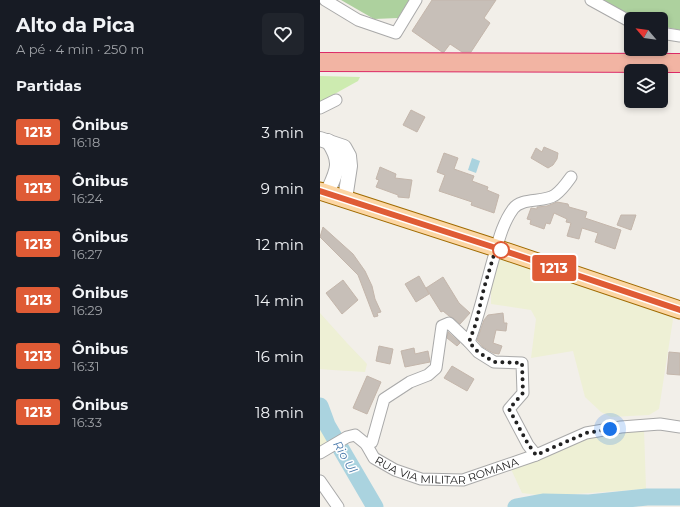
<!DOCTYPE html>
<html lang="pt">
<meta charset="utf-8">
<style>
body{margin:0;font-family:Montserrat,sans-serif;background:#20242c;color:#f1f3f6;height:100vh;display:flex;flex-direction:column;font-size:15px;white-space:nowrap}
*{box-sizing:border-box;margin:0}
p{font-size:13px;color:#9ea1a6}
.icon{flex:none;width:22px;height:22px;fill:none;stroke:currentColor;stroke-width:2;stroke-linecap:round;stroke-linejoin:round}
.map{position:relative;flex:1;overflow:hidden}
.drawer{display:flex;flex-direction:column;background:#171b24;width:320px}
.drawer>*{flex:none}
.badge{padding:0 8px;border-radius:3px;font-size:14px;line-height:26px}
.needle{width:26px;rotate:299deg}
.buttons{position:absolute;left:304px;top:12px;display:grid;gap:8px}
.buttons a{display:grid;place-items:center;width:44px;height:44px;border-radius:6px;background:#171b24;box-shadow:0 2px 6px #0003;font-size:20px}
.you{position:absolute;width:20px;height:20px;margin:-10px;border:3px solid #fff;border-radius:50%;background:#1a73e8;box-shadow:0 0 0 6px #1a73e833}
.map>.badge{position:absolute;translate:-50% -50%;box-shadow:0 0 0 2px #fff}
h2{padding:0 16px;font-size:15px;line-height:36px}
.round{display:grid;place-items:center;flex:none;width:42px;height:42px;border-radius:6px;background:#20242c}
.overview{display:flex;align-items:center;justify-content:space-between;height:68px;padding:0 16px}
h1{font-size:19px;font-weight:700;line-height:30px}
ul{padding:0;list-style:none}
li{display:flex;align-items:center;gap:12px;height:56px;padding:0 16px}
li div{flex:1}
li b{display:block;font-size:15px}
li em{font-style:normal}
li .badge{min-width:44px;font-weight:700;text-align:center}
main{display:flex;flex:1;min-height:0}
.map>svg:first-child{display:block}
.farmland{fill:#eef0d5}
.grass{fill:#cdebb0}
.forest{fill:#add19e}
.water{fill:#aad3df}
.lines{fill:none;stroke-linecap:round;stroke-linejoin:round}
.river{stroke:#aad3df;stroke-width:17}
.building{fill:#c7bfb8;stroke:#c4b6ab}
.minor-casing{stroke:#a9a9a9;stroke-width:13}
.tertiary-casing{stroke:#a9a9a9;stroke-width:16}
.primary-casing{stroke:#a06b00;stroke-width:19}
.trunk-casing{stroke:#dc2a67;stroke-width:20}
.minor{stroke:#fff;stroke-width:11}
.tertiary{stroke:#fff;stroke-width:14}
.primary{stroke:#fcd6a4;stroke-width:17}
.trunk{stroke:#f2b4a3;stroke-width:18}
.line-casing{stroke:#fff;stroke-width:9}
.line{stroke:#df5b35;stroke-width:6}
.walk{stroke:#222;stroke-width:4;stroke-dasharray:0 7.2}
.stop-dot{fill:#fff;stroke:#df5b35;stroke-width:2}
.labels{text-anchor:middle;stroke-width:3;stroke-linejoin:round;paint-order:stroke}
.street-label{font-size:11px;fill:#222;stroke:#fff}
.water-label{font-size:12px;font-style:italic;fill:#4a7aab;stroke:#fff}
</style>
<main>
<section class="drawer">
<div class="overview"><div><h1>Alto da Pica</h1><p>A pé · 4 min · 250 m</p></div><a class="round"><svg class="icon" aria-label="heart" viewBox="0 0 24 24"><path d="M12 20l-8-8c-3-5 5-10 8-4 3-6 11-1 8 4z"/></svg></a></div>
<h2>Partidas</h2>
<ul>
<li><span class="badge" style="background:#df5b35;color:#fff">1213</span><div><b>Ônibus</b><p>16:18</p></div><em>3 min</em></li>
<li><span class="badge" style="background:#df5b35;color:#fff">1213</span><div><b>Ônibus</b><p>16:24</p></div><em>9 min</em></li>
<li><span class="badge" style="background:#df5b35;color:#fff">1213</span><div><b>Ônibus</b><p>16:27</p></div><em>12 min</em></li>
<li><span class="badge" style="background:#df5b35;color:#fff">1213</span><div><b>Ônibus</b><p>16:29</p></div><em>14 min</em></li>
<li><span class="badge" style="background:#df5b35;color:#fff">1213</span><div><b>Ônibus</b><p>16:31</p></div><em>16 min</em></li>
<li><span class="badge" style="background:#df5b35;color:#fff">1213</span><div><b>Ônibus</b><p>16:33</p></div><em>18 min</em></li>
</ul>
</section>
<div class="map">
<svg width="360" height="507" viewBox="0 0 360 507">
<rect width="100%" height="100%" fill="#f2efe9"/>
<g class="farmland">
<polygon points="180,257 354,313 339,409 329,415 291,417 281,412 265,397 253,351 211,358 216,319 211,310 171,304 171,288"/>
<polygon points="0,313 27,343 47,364 45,372 12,370 0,369"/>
<polygon points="0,416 11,440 0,448"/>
<polygon points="324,429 326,489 226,496 202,493 191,469 265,437"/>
</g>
<polygon class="grass" points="0,76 40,77 38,81 0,102"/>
<g class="forest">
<polygon points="21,0 89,0 78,18 54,19"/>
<polygon points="280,0 360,0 360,30 341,26 341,19 318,19"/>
</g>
<polygon class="water" points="152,158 160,161 156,173 148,170"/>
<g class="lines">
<g class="river">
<polyline points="0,406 7,425 55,507"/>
<polyline points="196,507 223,502 269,503 327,497 360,497"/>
</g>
</g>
<g class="building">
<polygon points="112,0 176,0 164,18 170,23 151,52 142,52 130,44 124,52 122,52 92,31"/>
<polygon points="91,110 105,117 97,132 83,125"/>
<polygon points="224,147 238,153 237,159 233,165 228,168 211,158 216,148 222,152"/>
<polygon points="124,153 138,158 134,169 154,176 152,181 168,187 167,190 179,195 174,213 151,205 152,202 119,191 125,175 117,172"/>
<polygon points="60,167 76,174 75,178 92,180 89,198 78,197 78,195 56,187 59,180 56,179"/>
<polygon points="237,202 248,204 249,207 267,212 265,218 301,230 295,249 275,242 278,233 262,228 259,239 247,236 251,223 246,222 247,219 234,213 230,224 226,223 224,229 210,224 211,220 207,219 211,208 217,209 217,207 227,206"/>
<polygon points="301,215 316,215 311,230 297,225"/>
<polygon points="3,227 33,254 45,271 52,286 55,299 61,312 57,313 58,316 54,317 38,275 0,237"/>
<polygon points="99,276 109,294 96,302 85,284"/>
<polygon points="123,277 139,303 150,313 140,324 133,318 129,316 123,311 121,312 106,288"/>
<polygon points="23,280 38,300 22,314 6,293"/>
<polygon points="183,313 184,323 187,323 186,331 176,330 173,343 182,346 179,354 173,353 163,347 157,340 164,320 168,315"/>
<polygon points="128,332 140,343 137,346 127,338"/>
<polygon points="59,346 73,349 70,364 56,361"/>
<polygon points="94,348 95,354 108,351 110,362 85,367 81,351"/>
<polygon points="349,352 360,353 360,375 347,374"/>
<polygon points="132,366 154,379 147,391 124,378"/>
<polygon points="47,376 61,382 47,414 33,408"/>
</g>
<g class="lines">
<defs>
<g id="minor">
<polyline points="5,0 38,20 76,33 96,0"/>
<polyline points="271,0 311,22"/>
<polyline points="341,33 360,36"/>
<polyline points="0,108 16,100"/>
<polyline points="149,342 158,352 174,362 202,363 203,393 189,409 208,445 216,455"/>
<path d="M46,444L52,442L64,399L90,382L108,375L116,368L122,326L129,323L149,342C159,316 165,288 173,260C178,243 182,224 193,209C201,197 224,203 235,195C242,190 246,184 251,177"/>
<path id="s1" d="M0,453L27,437L35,435L46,444L54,458L75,470L101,479L143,480L216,455L266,433L301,427L340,424L360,427"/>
<polyline points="0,481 18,507"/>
</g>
<g id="tertiary">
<polyline points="0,139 24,147 29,156 30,166 25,199"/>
<path d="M7,193C17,171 23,163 8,141"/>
</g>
<polyline id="primary" points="0,191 176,248 360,310"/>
<polyline id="trunk" points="0,62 360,63"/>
</defs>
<use href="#minor" class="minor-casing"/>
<use href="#tertiary" class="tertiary-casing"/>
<use href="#primary" class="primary-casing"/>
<use href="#trunk" class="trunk-casing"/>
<use href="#minor" class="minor"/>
<use href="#tertiary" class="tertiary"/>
<use href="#primary" class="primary"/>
<use href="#trunk" class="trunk"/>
</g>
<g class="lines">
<defs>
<polyline id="line" points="0,191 176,248 360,310"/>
</defs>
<use href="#line" class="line-casing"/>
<use href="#line" class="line"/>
<polyline class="walk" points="181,250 176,248 164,288 156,323 149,342 158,352 174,362 202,363 203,393 189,409 208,444 216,455 266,433 290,429"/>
</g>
<circle class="stop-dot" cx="181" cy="250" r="8"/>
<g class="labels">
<g class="street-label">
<text dy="4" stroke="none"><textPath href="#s1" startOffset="147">RUA VIA MILITAR ROMANA</textPath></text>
</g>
<g class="water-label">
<text transform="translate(25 457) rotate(60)" y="4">Rio Ul</text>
</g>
</g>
</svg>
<div class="buttons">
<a><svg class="needle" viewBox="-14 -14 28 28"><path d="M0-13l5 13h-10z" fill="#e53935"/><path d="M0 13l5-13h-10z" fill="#9ea1a6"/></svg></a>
<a><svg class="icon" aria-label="layers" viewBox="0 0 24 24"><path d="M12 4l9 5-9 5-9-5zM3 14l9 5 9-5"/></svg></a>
</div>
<div class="you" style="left:290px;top:429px"></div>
<b class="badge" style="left:234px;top:268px;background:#df5b35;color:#fff">1213</b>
</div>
</main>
